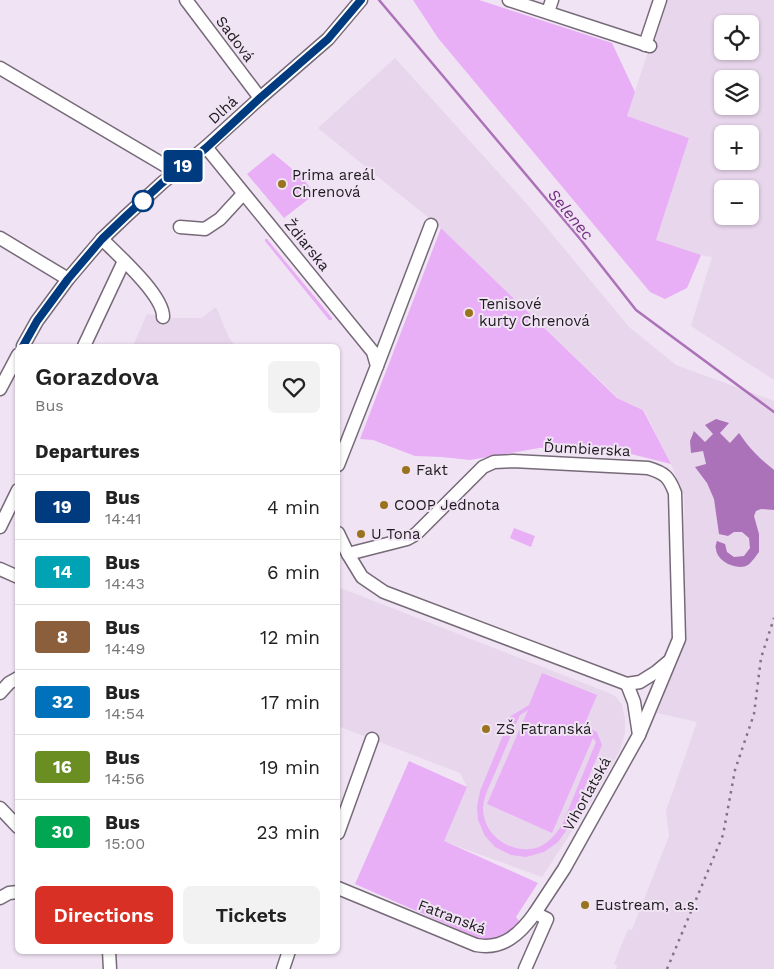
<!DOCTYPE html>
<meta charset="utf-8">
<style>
body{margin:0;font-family:"Work Sans",sans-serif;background:#f2f2f2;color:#222;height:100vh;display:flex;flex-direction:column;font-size:19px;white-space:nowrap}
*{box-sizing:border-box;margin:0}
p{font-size:16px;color:#767676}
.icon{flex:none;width:28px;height:28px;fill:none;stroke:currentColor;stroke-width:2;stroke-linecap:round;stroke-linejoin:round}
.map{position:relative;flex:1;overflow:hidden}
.side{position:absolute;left:15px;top:344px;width:325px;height:610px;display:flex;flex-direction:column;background:#fff;border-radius:8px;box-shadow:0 1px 4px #0004}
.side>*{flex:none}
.badge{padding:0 10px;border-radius:4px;font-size:18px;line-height:32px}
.fabs{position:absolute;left:714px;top:15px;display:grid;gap:10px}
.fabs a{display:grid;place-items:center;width:45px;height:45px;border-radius:8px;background:#fff;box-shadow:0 1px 4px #0004;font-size:25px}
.map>.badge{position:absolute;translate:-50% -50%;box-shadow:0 0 0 2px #fff}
h2{padding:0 20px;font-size:19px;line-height:45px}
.round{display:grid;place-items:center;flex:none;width:52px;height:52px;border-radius:8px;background:#f2f2f2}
.headline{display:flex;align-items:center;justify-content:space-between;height:85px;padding:0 20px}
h1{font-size:24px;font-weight:600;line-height:38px}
.cta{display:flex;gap:10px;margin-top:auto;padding:10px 20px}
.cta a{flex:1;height:58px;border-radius:8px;background:#d93025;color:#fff;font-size:20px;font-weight:600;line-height:58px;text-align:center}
.cta a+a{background:#f2f2f2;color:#222}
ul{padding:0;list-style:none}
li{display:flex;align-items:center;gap:15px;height:65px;padding:0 20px;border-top:1px solid #e0e0e0}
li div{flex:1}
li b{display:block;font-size:19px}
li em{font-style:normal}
li .badge{min-width:55px;font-weight:700;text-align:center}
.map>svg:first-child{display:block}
.built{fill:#e8d6ec;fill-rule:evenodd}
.green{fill:#e9aff6;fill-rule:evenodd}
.water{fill:#ac72b9}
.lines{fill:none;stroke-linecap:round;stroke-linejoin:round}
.stream{stroke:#ac72b9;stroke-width:2.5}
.minor-casing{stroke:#766a78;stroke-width:15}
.minor{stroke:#fff;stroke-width:12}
.rail{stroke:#7e7680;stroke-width:2.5;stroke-dasharray:2.5 5;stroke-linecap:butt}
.line-casing{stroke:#fff;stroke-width:11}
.line{stroke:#003b80;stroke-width:8}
.poi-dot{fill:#99731e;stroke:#f0e3f3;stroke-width:2}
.stop-dot{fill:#fff;stroke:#003b80;stroke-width:2.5}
.labels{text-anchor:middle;stroke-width:4;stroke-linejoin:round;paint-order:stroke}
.street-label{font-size:15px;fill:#1e1a1f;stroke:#f0e3f3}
.poi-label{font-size:15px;fill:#1e1a1f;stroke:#f0e3f3;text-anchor:start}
.water-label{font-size:16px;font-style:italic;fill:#752e85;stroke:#f0e3f3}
</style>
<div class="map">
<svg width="774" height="969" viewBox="0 0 774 969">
<rect width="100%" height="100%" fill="#f0e3f3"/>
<g class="built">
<path d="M665,0H774V380L691,326L712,257L701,255L656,240L689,138L627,116ZM722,24H750V51H722ZM722,79H750V106H722ZM722,134H750V161H722ZM722,189H750V216H722Z"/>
<polygon points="395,58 533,211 629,327 676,365 774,401 774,969 616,969 617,965 614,964 628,929 632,930 669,836 666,811 697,722 657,713 685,637 684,495 671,464 644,410 618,398 441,228 318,128"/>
<polygon points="216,307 229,338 236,346 133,346 147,314 170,318 202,318"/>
<polygon points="338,587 609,693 616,697 622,705 625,719 625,733 620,750 591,802 542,877 443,841 467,787 460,773 338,726"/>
</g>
<g class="green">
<polygon points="413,0 479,0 612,43 635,92 627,116 689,138 656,240 701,255 687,288 665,299 650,292 438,38"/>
<polygon points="273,153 302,177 315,194 284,218 247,174"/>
<polygon points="441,228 617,398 643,410 671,464 599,446 539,448 470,460 442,457 415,456 373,440 360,439"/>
<polygon points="265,239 267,239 332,318 332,320 329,320 265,241"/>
<polygon points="514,528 535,536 531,547 510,538"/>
<path d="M542,673L597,695L584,726L597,732L602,745L568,828L558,842L544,852L526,857L511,855L495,847L485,836L478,820L477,806L480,791L511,716L529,705ZM528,710L487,804L552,833L593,738L596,742L562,825C552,840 541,851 522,849C501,847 483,830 483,808C484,794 492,781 497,768C505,750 512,732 520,715Z"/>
<polygon points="409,761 467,787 444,841 538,883 516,917 520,922 508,935 485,941 355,884"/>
</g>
<path class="water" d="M716,419L729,423L720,433L730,443L739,433C750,449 759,458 774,470V510L761,509L756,511L754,516L759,534V552C756,556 752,562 748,565C738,571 717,562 716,549C715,547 716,544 717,541L725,544L727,552L734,557L744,556L750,548L749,538L742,532H734L728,536L719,534L714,499L707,483L695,467L706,464L703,451L691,453L690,441L694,431L705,442L713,434L705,425Z"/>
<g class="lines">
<polyline class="stream" points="379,0 581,240 636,310 774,412"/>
<defs>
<g id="minor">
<polyline points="186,0 260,98"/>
<polyline points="509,0 650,46"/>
<polyline points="548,12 552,0"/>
<polyline points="645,45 660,0"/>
<polyline points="0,68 176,172"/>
<polyline points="206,147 373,352 377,366 338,465"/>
<polyline points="180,227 205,229 220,219 243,194"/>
<polyline points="0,238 68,279"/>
<path d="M102,239C118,255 164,296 163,317"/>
<polyline points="23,346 37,321 68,279 102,239 125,217 162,183 206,147 260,98 328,39 361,0"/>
<polyline points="84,346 124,261"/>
<polyline points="377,366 431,225"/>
<polyline points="0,389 18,355"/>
<polyline points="0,527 18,490"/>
<polyline points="338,533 348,554 362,577 384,592 627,684 640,682 656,672 668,662"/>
<path d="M348,554L407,539L416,534L483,467L494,462L513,461L648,468C665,473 669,477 675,493L679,639L639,735"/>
<polyline points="0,569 18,577"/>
<polyline points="0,693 9,683 18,678"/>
<polyline points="0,808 18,827"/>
<polyline points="338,833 372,739"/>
<path d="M338,888L476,945C503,950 520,934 535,913L547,919L525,969"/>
<polyline points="0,898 9,893 18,892"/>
<polyline points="535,913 564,869 639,735 634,702 627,684"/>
<polyline points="109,951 110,969"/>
<polyline points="283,969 289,951"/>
</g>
</defs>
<use href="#minor" class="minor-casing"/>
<use href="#minor" class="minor"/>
<polyline class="rail" points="667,969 723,835 735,770 754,714 761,658 774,618"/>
</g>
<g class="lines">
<defs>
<polyline id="line" points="23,346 37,321 68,279 102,239 125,217 162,183 206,148 260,98 328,39 361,0"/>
</defs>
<use href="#line" class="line-casing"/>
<use href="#line" class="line"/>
</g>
<g class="poi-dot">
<circle cx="282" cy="184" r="5"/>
<circle cx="469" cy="313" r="5"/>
<circle cx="406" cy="470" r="5"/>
<circle cx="384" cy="505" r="5"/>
<circle cx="361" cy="534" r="5"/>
<circle cx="486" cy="729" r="5"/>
<circle cx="585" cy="905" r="5"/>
</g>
<circle class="stop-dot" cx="143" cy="201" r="10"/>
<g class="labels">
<g class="street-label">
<text transform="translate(235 39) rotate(53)" y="5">Sadová</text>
<text transform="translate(223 110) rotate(-42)" y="5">Dlhá</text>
<text transform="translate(307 245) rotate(51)" y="5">Ždiarska</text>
<text transform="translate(587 449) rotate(3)" y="5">Ďumbierska</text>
<text transform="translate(587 794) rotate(-61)" y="5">Vihorlatská</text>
<text transform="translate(452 917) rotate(21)" y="5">Fatranská</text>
</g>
<g class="poi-label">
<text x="292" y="180">Prima areál<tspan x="292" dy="17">Chrenová</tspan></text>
<text x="479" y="309">Tenisové<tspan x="479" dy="17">kurty Chrenová</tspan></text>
<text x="416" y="475">Fakt</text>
<text x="394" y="510">COOP Jednota</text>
<text x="371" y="539">U Tona</text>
<text x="496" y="734">ZŠ Fatranská</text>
<text x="595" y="910">Eustream, a.s.</text>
</g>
<g class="water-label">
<text transform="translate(571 214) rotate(50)" y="6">Selenec</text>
</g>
</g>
</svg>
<div class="fabs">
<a><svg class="icon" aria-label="locate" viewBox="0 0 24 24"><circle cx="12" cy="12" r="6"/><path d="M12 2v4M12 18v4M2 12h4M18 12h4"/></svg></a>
<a><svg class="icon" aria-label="layers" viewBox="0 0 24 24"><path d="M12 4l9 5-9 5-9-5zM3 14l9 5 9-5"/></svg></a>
<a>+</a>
<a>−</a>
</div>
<b class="badge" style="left:183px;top:166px;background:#003b80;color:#fff">19</b>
<section class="side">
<div class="headline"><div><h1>Gorazdova</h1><p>Bus</p></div><a class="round"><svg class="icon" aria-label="heart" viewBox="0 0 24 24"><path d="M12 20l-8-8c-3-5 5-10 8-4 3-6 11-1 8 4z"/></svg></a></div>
<h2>Departures</h2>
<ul>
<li><span class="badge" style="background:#003b80;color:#fff">19</span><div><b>Bus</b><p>14:41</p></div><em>4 min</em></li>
<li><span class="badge" style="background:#00a3b4;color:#fff">14</span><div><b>Bus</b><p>14:43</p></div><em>6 min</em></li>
<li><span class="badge" style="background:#8b5e3c;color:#fff">8</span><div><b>Bus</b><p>14:49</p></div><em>12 min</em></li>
<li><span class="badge" style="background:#0072bc;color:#fff">32</span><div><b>Bus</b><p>14:54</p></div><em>17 min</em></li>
<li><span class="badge" style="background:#6b8e23;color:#fff">16</span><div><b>Bus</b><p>14:56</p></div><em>19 min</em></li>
<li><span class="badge" style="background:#00a651;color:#fff">30</span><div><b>Bus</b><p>15:00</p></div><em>23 min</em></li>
</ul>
<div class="cta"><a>Directions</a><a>Tickets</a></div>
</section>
</div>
